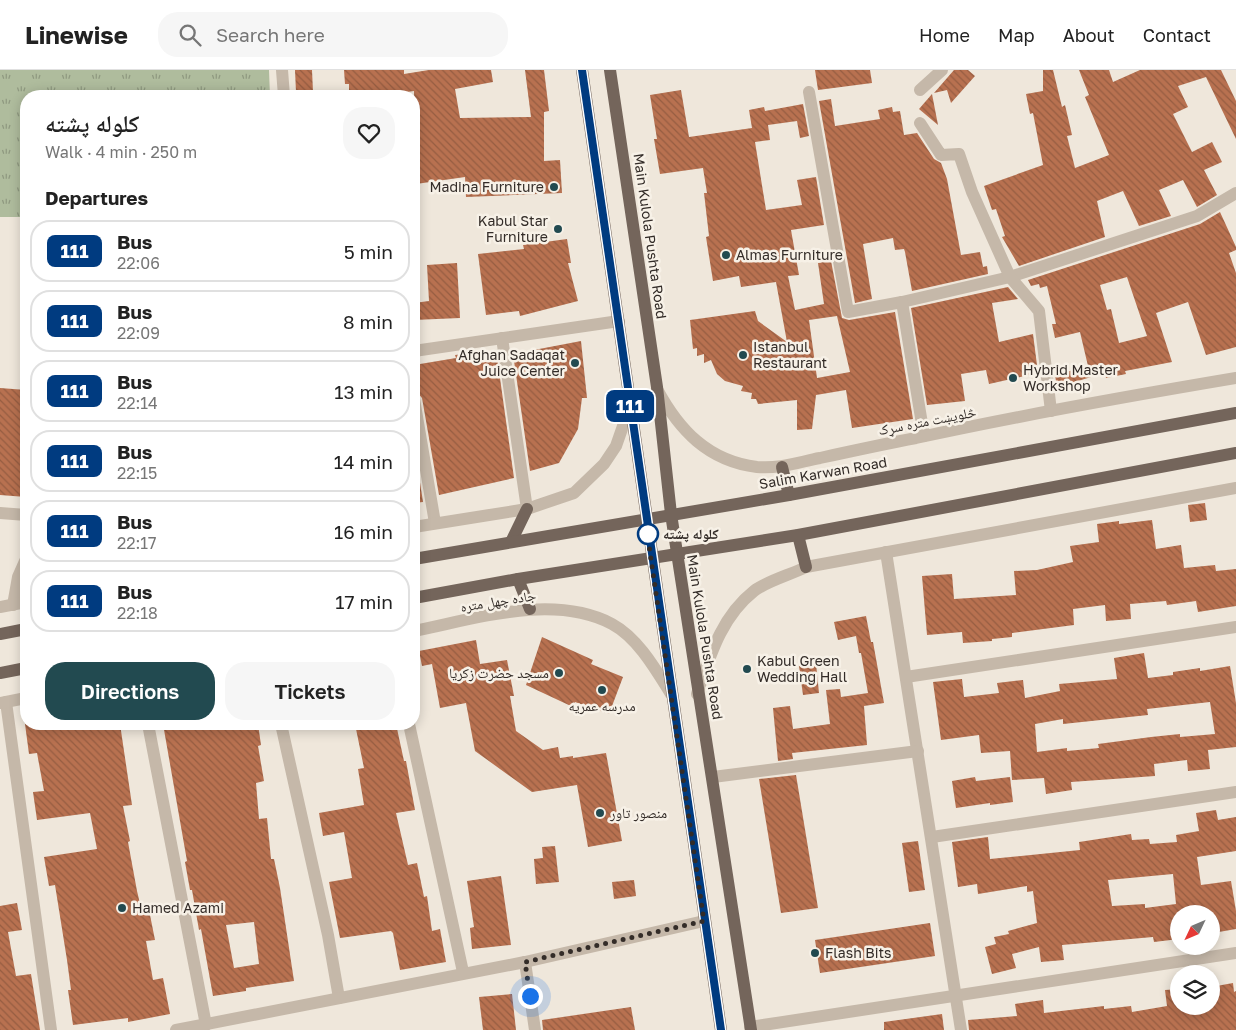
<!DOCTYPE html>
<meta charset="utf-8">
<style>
body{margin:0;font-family:"Golos Text","Noto Naskh Arabic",sans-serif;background:#f6f6f6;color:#222;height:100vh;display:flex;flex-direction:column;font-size:19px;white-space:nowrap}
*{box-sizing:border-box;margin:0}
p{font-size:16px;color:#767676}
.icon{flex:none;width:28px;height:28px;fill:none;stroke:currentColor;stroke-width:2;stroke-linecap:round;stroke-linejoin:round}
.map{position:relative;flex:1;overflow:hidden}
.panel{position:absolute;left:20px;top:20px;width:400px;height:640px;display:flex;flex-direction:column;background:#fff;border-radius:20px;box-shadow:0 2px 12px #0003}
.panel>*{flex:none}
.badge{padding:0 10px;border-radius:8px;font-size:18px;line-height:32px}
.needle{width:32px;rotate:226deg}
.controls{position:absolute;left:1170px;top:835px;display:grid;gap:10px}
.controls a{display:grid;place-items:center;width:50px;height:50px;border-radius:50%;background:#fff;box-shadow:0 2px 12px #0003;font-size:25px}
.you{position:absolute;width:25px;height:25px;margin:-12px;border:4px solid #fff;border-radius:50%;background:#1a73e8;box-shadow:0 0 0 8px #1a73e833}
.map>.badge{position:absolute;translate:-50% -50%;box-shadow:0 0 0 2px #fff}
h2{padding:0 25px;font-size:19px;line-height:45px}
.round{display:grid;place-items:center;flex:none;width:52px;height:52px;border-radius:20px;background:#f6f6f6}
.headline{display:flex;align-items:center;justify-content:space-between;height:85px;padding:0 25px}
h1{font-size:24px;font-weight:600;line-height:38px}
.action{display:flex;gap:10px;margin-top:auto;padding:10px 25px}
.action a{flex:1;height:58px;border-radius:20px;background:#224a50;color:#fff;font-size:20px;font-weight:600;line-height:58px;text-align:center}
.action a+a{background:#f6f6f6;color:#222}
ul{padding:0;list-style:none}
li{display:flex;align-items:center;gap:15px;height:62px;margin:0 10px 8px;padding:0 15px;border:2px solid #e0e0e0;border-radius:20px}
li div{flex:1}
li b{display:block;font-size:19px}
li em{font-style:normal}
li .badge{min-width:55px;font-weight:700;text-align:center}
header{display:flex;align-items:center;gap:30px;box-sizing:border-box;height:70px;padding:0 25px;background:#fff;border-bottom:1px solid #e0e0e0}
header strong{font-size:24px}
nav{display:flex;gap:28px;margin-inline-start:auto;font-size:18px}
.search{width:350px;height:45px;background:#f6f6f6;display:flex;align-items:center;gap:12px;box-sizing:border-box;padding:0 18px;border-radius:20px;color:#767676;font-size:19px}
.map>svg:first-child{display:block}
.grass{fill:url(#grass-tufts)}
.building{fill:url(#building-back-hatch);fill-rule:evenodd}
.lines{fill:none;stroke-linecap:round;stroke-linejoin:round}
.minor{stroke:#c5b8a9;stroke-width:12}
.major{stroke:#74655b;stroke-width:12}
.line-casing{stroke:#fff;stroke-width:11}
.line{stroke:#003b80;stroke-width:8}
.walk{stroke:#332c28;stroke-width:5;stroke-dasharray:0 9}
.poi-dot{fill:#224a50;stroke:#f7f1e7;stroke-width:2}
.stop-dot{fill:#fff;stroke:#003b80;stroke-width:2.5}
.labels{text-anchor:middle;stroke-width:5;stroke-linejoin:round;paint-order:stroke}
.poi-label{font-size:14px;fill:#332c28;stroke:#f7f1e7;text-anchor:start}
.street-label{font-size:14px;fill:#332c28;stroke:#f7f1e7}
.stop-label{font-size:14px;font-weight:bold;fill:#332c28;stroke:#f7f1e7;text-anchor:start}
</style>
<header>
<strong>Linewise</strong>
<div class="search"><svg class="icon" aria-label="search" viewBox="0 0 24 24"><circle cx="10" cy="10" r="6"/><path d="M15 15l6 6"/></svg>Search here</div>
<nav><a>Home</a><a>Map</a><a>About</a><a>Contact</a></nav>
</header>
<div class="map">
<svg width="1236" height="960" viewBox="0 0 1236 960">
<defs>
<pattern id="grass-tufts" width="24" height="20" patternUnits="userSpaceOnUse" patternTransform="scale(1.25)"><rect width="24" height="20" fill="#afbc9d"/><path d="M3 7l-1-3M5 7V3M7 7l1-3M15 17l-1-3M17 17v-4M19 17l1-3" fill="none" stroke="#8f9980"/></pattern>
<pattern id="building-back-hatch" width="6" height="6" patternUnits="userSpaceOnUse" patternTransform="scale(1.25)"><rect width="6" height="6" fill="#b87150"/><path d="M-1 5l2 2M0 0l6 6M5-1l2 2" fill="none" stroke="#965d42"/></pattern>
</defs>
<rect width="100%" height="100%" fill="#efe7db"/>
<polygon class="grass" points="0,0 269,0 270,26 26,26 26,147 0,147"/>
<g class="building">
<polygon points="295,0 312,0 313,22 296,22"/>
<polygon points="344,0 404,0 404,4 429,0 491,0 493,12 455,19 460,48 531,47 525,0 544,0 549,41 544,42 544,91 560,90 562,123 466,127 465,107 416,114 414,21 378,26 349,26 349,14 345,14"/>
<polygon points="815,0 870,0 872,13 818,20"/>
<polygon points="954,0 968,0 975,6 951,33 947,20 934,23"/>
<polygon points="1043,0 1053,0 1062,37 1065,35 1072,65 1067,66 1075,98 1109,85 1085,27 1089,25 1079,0 1109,0 1113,12 1140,0 1221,0 1236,31 1236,69 1206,7 1178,16 1188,37 1173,44 1192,82 1212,72 1222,92 1204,100 1217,125 1197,137 1183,110 1159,120 1171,146 1139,156 1123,121 1097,131 1105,167 1019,196 1002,167 1005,166 996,139 992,140 984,116 1043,95 1033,43 1030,44 1026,24 1043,21"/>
<path d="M681,20L689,67L752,58L749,40L764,37L765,41L803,34L809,66L800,68L797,51L768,55L770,70L755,72L766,140L802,135L797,110L816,107L824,155L791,160L799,205L788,206L795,240L824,234L818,193L831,191L842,248L849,250L895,242L913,349L852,358L846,320L816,325L812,359L797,360V330L758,334L756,329H751L752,323L741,321L743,316L725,311L717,304L711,290L704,293V284L697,286V278L693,279L690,250L755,241L758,251L787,272L776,212L741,217L739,206L713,211L706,167L709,166L704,123H707L703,98L660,104L654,69H657L650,25ZM837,246L850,302L817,308L809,250Z"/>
<polygon points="932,24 938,55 919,39"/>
<polygon points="831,29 835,56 880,49 878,40 892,37 893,42 900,41 904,65 917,63 934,89 941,93 947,109 961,185 980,182 983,197 987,196 988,204 912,221 905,182 904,179 895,180 893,168 863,174 872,229 855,233 819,31"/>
<path d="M1220,142L1236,177V180L1229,183L1236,203V277L1206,285L1188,232L1156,243L1172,292L1125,301L1126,304L1106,308L1105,303L1057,317L1055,305L1088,296L1080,262L1055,268L1052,254H1056L1047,216L1040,218L1039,214L1031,216L1028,210L1200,154ZM1127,207L1147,266L1119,273L1111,239L1107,240L1100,215Z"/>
<polygon points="567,169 571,193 568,193 578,231 520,246 519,241 486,245 478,184 524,179 523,175"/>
<polygon points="457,193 460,248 414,250 414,233 429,231 427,195"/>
<polygon points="1008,217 1018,229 992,233 999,272 1033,264 1038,303 989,314 986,300 961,304 965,331 927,335 911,238"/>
<polygon points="581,271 587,328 582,328 578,359 559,393 530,401 513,284"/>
<polygon points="491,281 491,288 497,287 514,408 439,425 422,328 416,321 414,295 456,288 455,285"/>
<polygon points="0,318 26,320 26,427 0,425"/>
<polygon points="414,393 417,393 423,432 414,433"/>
<polygon points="1205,433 1207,450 1190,452 1188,435"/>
<polygon points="1152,450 1156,479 1181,475 1184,498 1215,495 1216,501 1236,499 1236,536 1198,542 1196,531 1167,535 1166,531 1130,534 1131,549 1106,551 1105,535 1073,539 1074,555 1012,563 1012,567 992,569 992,571 963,573 962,562 927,565 922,506 952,504 954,529 1016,525 1014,501 1037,500 1073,492 1070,476 1099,472 1097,454 1119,451 1119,454"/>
<polygon points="866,546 871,572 873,572 884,633 864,636 867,675 792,683 793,689 778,691 773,638 790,636 793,659 830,654 826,620 840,619 841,627 868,623 861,583 859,583 856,566 838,570 834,552"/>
<polygon points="542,567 593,590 591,594 623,607 609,644 575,632 573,637 526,615"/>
<polygon points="476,570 480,594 507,590 514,626 510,626 516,661 543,680 558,677 560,688 573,686 573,688 606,683 622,771 588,777 577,715 532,722 475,681 466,633 440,638 432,594 422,596 419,581"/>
<path d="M1144,583L1148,608L1173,605V602L1200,598V601L1230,596L1236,633V677L1208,680L1210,699L1188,701L1187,690L1154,694L1155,706L1071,712L1072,720L1046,724L1044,708L1012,710L1010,681L981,683L979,665L941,670L933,612L962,609L964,627L999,623L997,613L1023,610L1025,628L1060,621L1059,614L1117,609L1114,588ZM1210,632L1215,664L1180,667V664L1151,667L1098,674L1099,678L1067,681V678L1037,682L1035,654L1063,649V654L1148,645L1147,639Z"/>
<polygon points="816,594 819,623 803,625 799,596"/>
<polygon points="25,654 120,654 132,735 123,736 130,771 128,772 137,821 142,842 149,840 155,870 146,871 153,910 163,908 170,944 128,952 128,948 73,955 68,920 71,920 67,890 55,815 49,816 44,787 97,779 90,743 37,750 33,722 44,721 37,683 29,684"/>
<path d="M163,654H258L261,675L258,676L264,711L256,713L259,749L267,748L271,789H274L280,818L294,911L246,918V921L213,926L201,859L199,860L192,820H190L185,792L187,791ZM254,852L259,894L234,898L226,855Z"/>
<polygon points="355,654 396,654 404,691 406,691 415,740 396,743 408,795 417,793 424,827 427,826 432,861 440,859 446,892 400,900 393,863 391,861 340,868 329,812 352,808 344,762 323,766 319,743 364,735 358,699 364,698"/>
<polygon points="796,705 818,838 781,843 759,709"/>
<polygon points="975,707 976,711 1010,707 1013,732 990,735 990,733 956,738 952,711"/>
<path d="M1216,740L1218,750L1236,747V781L1197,787L1201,815L1231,811L1236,841V859L1213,863L1211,844H1179V869L1154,872L1153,867L1062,875L1064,890L1041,892L1039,877L1012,884L1016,898L992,904L985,877L996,874L994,867L1009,864L1008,861L1037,853L1033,821L1027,822V816L978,824L977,814L958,817L952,772L988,767L990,789L1080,780L1079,772L1131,764L1132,770L1149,769L1150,774L1177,772L1176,765L1199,761L1196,743ZM1173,804L1176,834L1145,838V834L1112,836L1108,810Z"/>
<polygon points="918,771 925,820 909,822 902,773"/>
<polygon points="555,776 559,812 536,814 534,789 543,788 542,777"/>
<polygon points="501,806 511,875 472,879 470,858 474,857 467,811"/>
<polygon points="634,810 636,826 614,829 612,812"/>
<polygon points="17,833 22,860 8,862 16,906 31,904 40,960 0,960 0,836"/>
<polygon points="930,853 935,886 820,903 815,870"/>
<polygon points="1233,913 1234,922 1236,921 1236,960 969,960 968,950 1017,946 1015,934 1043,930 1044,943 1104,936 1104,939 1131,936 1132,942 1167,936 1165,920 1179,919 1179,936 1211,936 1211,917"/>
<polygon points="512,924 516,960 483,960 479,927"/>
<polygon points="631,937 635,960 543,960 542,950"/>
<polygon points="942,944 944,960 884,960 884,952"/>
</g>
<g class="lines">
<g class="minor">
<polyline points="282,0 284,26"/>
<polyline points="920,20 942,0"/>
<polyline points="809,22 848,242 902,232 1010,207 1197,146 1236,123"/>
<polyline points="920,53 941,85 959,84 972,122 1010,207 1039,241 1051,341"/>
<polyline points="902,232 924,366"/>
<polyline points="502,268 527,439"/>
<polyline points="414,281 619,251"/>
<path d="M657,319C679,360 708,391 757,397C780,399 799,392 820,388C852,381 884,374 916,368C1022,345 1129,326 1236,308"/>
<polyline points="414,329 435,453"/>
<polyline points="0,443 26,445"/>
<polyline points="414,457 527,439 574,423 604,394 616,376 630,336"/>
<polyline points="886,482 961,960"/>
<polyline points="13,535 18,507 26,489"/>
<polyline points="0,537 26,532"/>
<path d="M414,561C475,549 553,523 612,554C638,568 656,600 671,624"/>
<polyline points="906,607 1236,557"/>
<path d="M697,624C710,586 721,547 754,521C767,511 790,505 806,497L1236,418"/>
<polyline points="6,632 51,960"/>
<polyline points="0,633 26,628"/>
<polyline points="148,654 206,955"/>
<polyline points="281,654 328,865 339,928"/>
<polyline points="409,654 463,902"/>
<polyline points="713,707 918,681"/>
<polyline points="932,767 1236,722"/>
<polyline points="525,892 535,960"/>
<polyline points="750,957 1236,883"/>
<polyline points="176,960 525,892 704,851"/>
</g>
<g class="major">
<polyline points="582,0 721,960"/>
<polyline points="610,0 657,317 671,444 751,960"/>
<polyline points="782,397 789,425"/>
<polyline points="798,465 806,497"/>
<polyline points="511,472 527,439"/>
<polyline points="414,489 789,425 1236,343"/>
<polyline points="518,509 530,539"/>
<polyline points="414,528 518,509 798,465 1236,383"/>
<polyline points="0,564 26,559"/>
<polyline points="0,603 26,598"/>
</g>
</g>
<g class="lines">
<defs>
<polyline id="line" points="582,0 721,960"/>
</defs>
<use href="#line" class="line-casing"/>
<use href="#line" class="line"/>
<polyline class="walk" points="530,926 525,892 704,851 647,462 648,464"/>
</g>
<g class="poi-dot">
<circle cx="554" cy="117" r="5"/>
<circle cx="558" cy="159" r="5"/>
<circle cx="726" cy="185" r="5"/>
<circle cx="743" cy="285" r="5"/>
<circle cx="575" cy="293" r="5"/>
<circle cx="1013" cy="308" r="5"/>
<circle cx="747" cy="599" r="5"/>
<circle cx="559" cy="603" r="5"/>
<circle cx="602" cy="620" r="5"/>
<circle cx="600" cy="743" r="5"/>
<circle cx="122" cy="838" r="5"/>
<circle cx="815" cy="883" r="5"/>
</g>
<circle class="stop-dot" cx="648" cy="464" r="10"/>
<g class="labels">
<g class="poi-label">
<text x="544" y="122" text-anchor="end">Madina Furniture</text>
<text x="548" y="156" text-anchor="end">Kabul Star<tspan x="548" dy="16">Furniture</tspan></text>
<text x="736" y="190">Almas Furniture</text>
<text x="753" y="282">Istanbul<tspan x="753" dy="16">Restaurant</tspan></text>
<text x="565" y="290" text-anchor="end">Afghan Sadaqat<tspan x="565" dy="16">Juice Center</tspan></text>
<text x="1023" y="305">Hybrid Master<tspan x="1023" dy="16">Workshop</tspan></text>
<text x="757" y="596">Kabul Green<tspan x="757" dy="16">Wedding Hall</tspan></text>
<text x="549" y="608" text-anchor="end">مسجد حضرت زکریا</text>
<text x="602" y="641" text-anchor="middle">مدرسه عمریه</text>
<text x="610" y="748">منصور تاور</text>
<text x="132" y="843">Hamed Azami</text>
<text x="825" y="888">Flash Bits</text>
</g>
<g class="street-label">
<text transform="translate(650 166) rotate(82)" y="5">Main Kulola Pushta Road</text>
<text transform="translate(927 351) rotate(-11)" y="5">څلویښت متره سړک</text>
<text transform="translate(823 403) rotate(-10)" y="5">Salim Karwan Road</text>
<text transform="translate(498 531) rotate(-9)" y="5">جاده چهل متره</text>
<text transform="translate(705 567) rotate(81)" y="5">Main Kulola Pushta Road</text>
</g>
<g class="stop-label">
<text x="663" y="469">کلوله پشته</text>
</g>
</g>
</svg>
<div class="controls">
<a><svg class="needle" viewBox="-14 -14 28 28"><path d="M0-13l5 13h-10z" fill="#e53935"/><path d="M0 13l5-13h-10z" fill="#767676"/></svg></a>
<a><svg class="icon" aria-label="layers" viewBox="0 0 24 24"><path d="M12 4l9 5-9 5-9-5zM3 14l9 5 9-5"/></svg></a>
</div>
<div class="you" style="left:530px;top:926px"></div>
<b class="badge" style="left:630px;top:336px;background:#003b80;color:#fff">111</b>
<section class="panel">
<div class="headline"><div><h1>کلوله پشته</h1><p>Walk · 4 min · 250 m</p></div><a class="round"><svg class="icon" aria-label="heart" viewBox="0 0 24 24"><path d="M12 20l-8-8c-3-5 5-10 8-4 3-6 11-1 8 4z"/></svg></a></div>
<h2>Departures</h2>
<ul>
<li><span class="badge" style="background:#003b80;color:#fff">111</span><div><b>Bus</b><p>22:06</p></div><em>5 min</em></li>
<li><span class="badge" style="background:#003b80;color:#fff">111</span><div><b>Bus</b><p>22:09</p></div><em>8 min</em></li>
<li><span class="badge" style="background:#003b80;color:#fff">111</span><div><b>Bus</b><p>22:14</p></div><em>13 min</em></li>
<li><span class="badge" style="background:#003b80;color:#fff">111</span><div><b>Bus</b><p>22:15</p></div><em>14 min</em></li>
<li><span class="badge" style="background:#003b80;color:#fff">111</span><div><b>Bus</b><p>22:17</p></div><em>16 min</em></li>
<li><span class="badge" style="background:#003b80;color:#fff">111</span><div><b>Bus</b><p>22:18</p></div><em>17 min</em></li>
</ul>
<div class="action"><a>Directions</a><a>Tickets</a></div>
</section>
</div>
